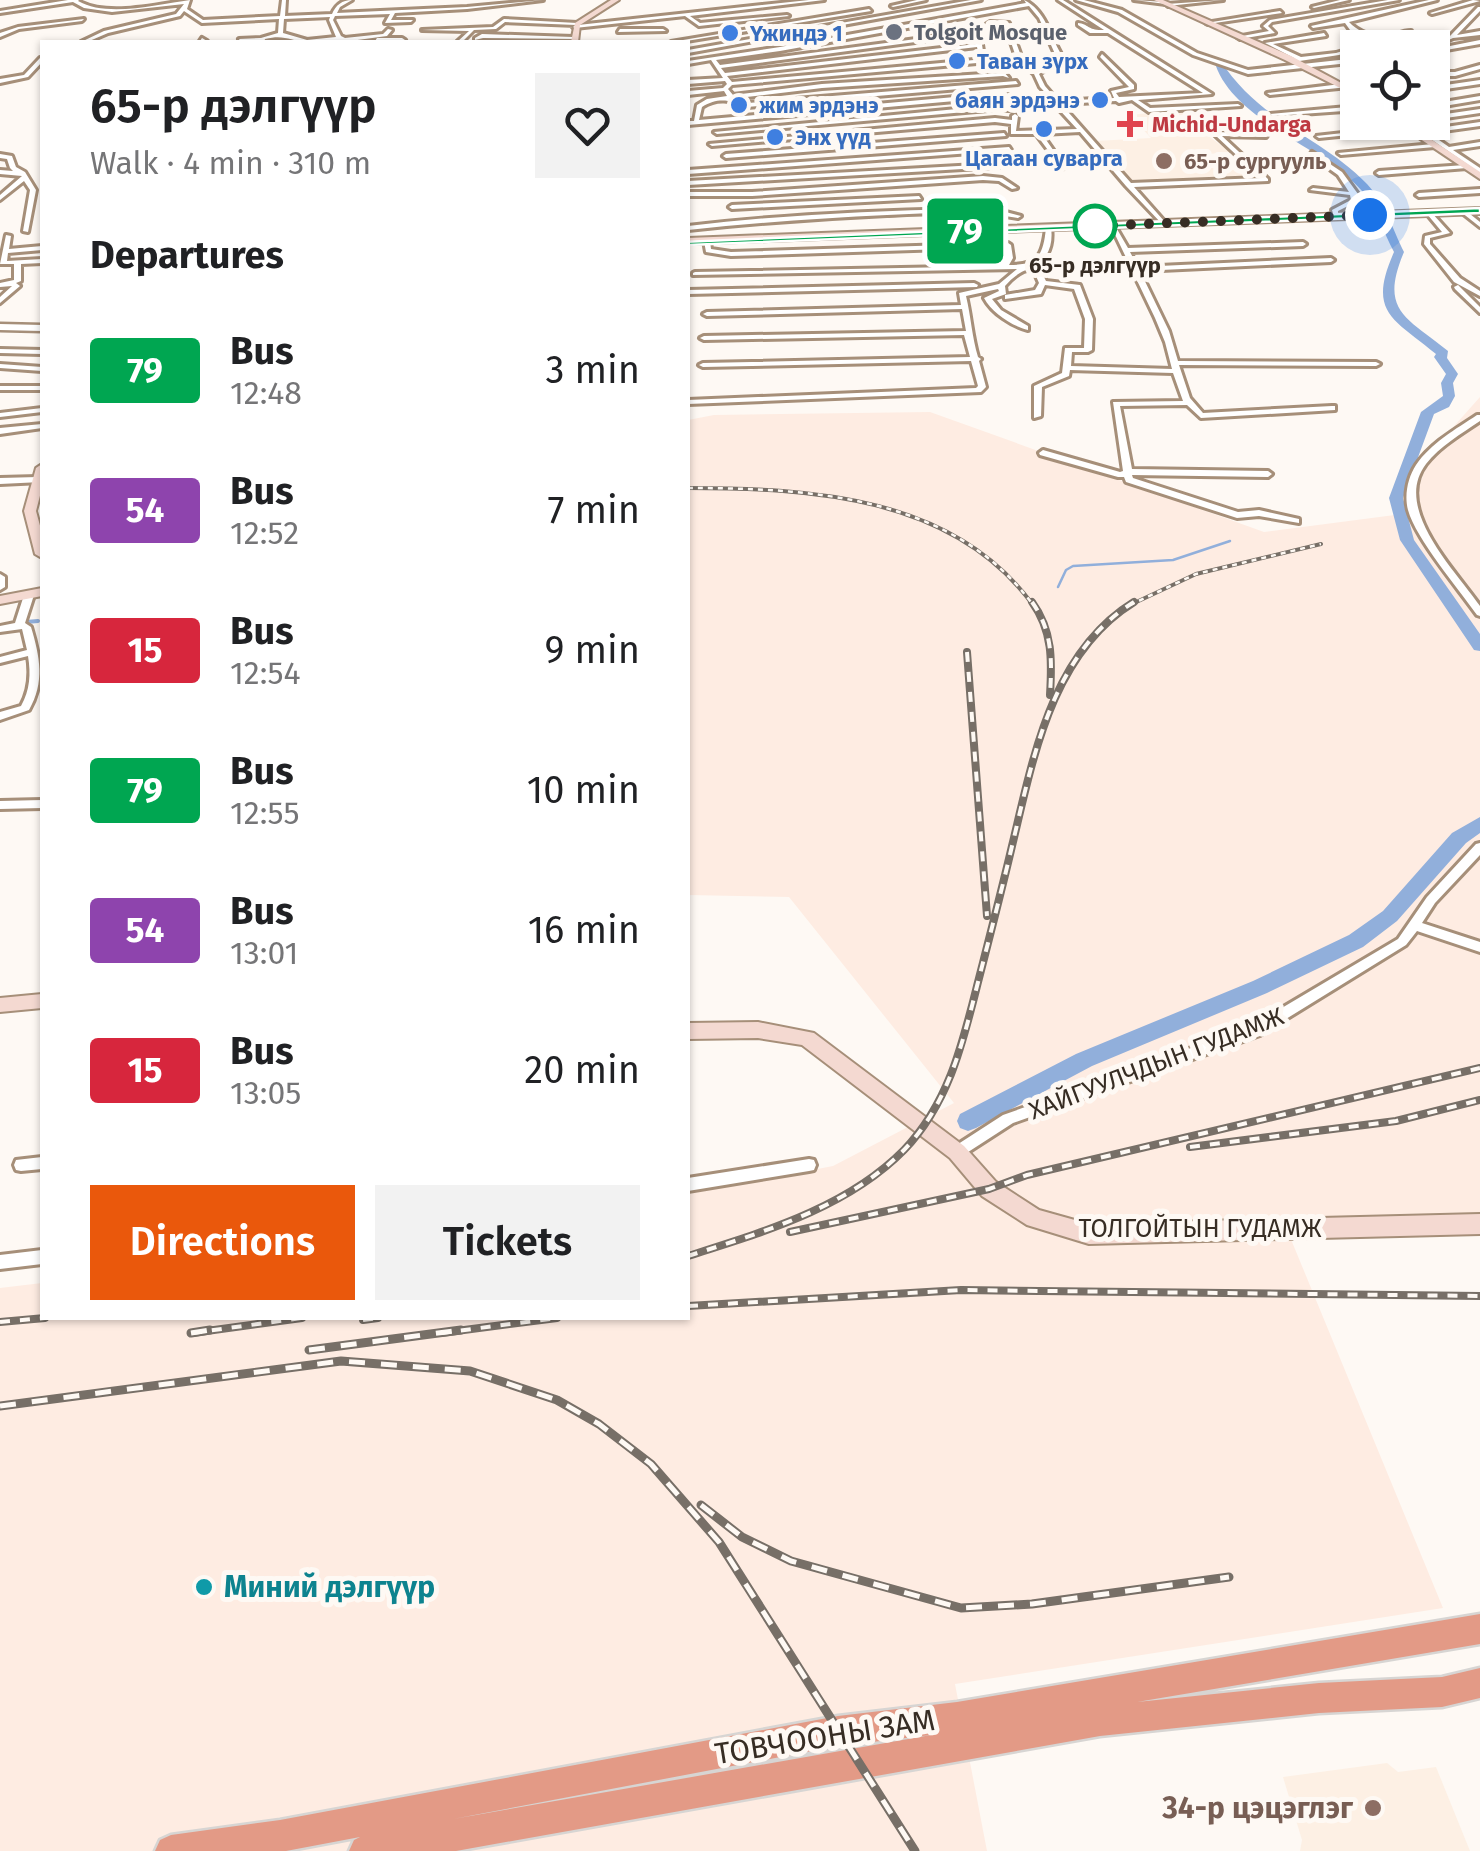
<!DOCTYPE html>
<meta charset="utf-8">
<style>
body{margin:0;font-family:"Fira Sans",sans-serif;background:#f2f2f2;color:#202124;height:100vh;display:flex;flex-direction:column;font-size:38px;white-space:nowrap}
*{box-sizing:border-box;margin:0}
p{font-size:32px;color:#757577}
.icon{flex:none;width:55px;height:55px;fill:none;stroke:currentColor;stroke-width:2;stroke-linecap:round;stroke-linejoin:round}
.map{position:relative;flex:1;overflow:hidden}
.side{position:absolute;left:40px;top:40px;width:650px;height:1280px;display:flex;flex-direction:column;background:#fff;border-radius:0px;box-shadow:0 2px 8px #0004}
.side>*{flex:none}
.badge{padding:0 20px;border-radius:8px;font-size:35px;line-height:65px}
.controls{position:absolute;left:1340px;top:30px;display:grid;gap:20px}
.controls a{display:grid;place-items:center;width:110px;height:110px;border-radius:0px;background:#fff;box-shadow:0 2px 8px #0004;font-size:50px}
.you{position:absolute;width:50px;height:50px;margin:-25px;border:8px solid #fff;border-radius:50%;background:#1a73e8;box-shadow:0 0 0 15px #1a73e833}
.map>.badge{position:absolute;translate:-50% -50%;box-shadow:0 0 0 5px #fff}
h2{padding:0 50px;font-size:38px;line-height:90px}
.round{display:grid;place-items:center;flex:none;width:105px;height:105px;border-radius:0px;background:#f2f2f2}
.headline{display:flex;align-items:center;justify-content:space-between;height:170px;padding:0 50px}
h1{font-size:48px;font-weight:600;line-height:75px}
.button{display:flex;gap:20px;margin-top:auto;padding:20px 50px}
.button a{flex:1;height:115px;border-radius:0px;background:#ea580c;color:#fff;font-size:40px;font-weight:600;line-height:115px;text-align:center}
.button a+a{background:#f2f2f2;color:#202124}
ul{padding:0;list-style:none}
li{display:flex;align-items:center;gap:30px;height:140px;padding:0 50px}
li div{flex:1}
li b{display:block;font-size:38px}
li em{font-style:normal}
li .badge{min-width:110px;font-weight:700;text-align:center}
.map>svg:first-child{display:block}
.built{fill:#fdf0e4}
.industrial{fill:#feece2}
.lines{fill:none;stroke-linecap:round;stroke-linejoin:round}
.stream-far1{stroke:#91afdb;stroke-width:2.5}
.stream{stroke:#91afdb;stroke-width:4}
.river{fill:#91afdb;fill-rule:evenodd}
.minor-casing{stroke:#a68f79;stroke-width:6}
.tertiary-casing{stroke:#a68f79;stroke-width:5}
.secondary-casing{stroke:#a68f79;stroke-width:4}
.trunk-casing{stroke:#d7d5d3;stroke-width:5}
.minor{fill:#fff;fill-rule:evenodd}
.tertiary{fill:#fff;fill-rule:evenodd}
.secondary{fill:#f4d9d1;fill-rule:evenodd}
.trunk{fill:#e39a86;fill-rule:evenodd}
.rail-far2-casing{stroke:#776f67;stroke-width:4}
.rail-far1-casing{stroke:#776f67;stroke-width:8}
.rail-casing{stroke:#776f67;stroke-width:9}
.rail-far2{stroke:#fef9f4;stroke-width:2.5;stroke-dasharray:5;stroke-linecap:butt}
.rail-far1{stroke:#fef9f4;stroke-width:4;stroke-dasharray:10;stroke-linecap:butt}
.rail{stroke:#fef9f4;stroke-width:5;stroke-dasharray:16;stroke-linecap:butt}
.line{fill:#00a651;stroke:#fff;stroke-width:2.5}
.walk{stroke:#372d24;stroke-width:10;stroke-dasharray:0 18}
.worship-dot{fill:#6b7280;stroke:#fef9f4;stroke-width:4}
.shop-dot{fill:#3f7fe0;stroke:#fef9f4;stroke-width:4}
.health-dot{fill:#e0444e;stroke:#fef9f4;stroke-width:4}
.education-dot{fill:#8d6e63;stroke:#fef9f4;stroke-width:4}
.stop-dot{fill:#fff;stroke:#00a651;stroke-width:5}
.culture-dot{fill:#0f9aa8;stroke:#fef9f4;stroke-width:4}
.labels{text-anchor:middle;stroke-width:10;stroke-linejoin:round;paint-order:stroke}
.far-worship-label{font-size:22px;font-weight:bold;fill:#5b616d;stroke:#fef9f4;text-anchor:start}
.far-shop-label{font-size:22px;font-weight:bold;fill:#366cbe;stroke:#fef9f4;text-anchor:start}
.far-health-label{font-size:22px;font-weight:bold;fill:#be3a42;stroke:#fef9f4;text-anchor:start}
.far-education-label{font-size:22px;font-weight:bold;fill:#785e54;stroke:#fef9f4;text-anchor:start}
.far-stop-label{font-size:22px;font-weight:bold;fill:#372d24;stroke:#fef9f4}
.street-label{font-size:25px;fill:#372d24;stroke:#fef9f4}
.near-culture-label{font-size:30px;font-weight:bold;fill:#0d838f;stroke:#fef9f4;text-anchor:start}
.near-street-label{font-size:30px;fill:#372d24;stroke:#fef9f4}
.near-education-label{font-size:30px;font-weight:bold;fill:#785e54;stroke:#fef9f4;text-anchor:end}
</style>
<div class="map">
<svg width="1480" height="1851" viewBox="0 0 1480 1851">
<rect width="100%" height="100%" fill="#fef9f4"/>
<g class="built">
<polygon points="1191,109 1212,130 1207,135 1230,152 1209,154 1226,170 1247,169 1258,178 1130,182 1095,141 1151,138 1130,115"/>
<polygon points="1387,1763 1398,1772 1436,1767 1470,1851 1300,1851 1302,1840 1283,1777"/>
</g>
<polygon class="industrial" points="1480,397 1480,1213 1283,1220 1443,1608 955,1684 987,1851 0,1851 0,1288 42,1283 42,1318 688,1318 688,1194 833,1166 954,1103 789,897 688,895 688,420 714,415 930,412 1264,532 1410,513 1431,452"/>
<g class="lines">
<polyline class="stream-far1" points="1058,587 1066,570 1073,566 1173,560 1230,541"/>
<polyline class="stream" points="26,622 38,621"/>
<g class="river">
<path d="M1214,60H1220C1261,123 1319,135 1367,184C1385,203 1393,230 1404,252C1379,311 1406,317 1448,351L1447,358L1458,374L1453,383L1455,396L1449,407L1434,414L1403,498L1414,540L1480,634V651L1474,650L1400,540L1389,498L1421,412L1443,396L1441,383L1446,374L1434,357L1436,354C1393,318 1367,313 1394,252C1383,232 1377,208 1362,191C1323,146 1230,120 1214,60Z"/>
<polygon points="1480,817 1480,833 1466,843 1397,921 1363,947 1267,993 1092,1066 976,1128 968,1131 960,1128 957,1121 960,1114 1076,1054 1253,981 1349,935 1383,911 1452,833"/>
</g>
<defs>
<g id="minor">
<path d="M68,0H79L78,1C107,18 159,4 190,0L187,9L203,20L280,16L282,0H286L285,16L332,14C336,5 342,0 352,0L340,7L337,13L467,7L543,0L467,9L395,13L391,20H413L411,22L385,23L390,14L335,16L333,20L341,36L345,38L383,34L388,29L392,30L387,36L350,41V42C336,39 323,43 308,42C289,41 285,34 265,39L264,42H260V41L241,42L239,39L261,38L278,33L279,19L202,23L184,11L180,16L108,33L87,42H81L104,31L176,14L184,4L112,12L84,8L73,2L0,13V11ZM330,17L329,20L336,37L307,40L283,33L284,19Z"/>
<polygon points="809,0 824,0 690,16 700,23 787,15 789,16 699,26 685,16 575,28 573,27 576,25 505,22 496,29 474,30 462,42 457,42 469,31 422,30 493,27 504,19 577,23 578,25"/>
<polygon points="917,0 926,0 893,7 891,6"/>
<polygon points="971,0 981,0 688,53 688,50"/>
<path d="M1024,0C1045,10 1050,35 1061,54L1055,64L1039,74L1045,86L1058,101L1114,98L1111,91L1129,87L1100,57L1102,54L1134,85V89L1116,93L1119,97L1203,93L1108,33H1090L1078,25V23C1089,24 1088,31 1104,30L1058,0H1063L1212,94L1138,100L1150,108L1238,104L1241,106L1149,112L1132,100L1119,103L1116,101L1061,104L1131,183L1261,178L1215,135L1217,132L1268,134L1266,137L1222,136L1268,179V181L1134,187L1165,222V224L1163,225L1126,186L1080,132L1042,134L1065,167L1062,169L1036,134H1011V124L995,122L712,146L709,144L995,118L1012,120V116L1015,114L1018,116L1016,131L1077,129L1055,105L1051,104L1053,101L1040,87L1034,74L1016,57L1005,25H991L980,32L983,51L993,59L1009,78L1003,76L822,88L738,98L748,103L1016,81L1018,84L747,107C730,100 718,97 702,107L699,120L966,96L1020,95L1022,98L966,100L688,125V121H694L697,105L707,99L727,96L724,91L688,95V91L723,88L727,84L725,81L688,84V80L723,78L711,60L688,64V61L780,47L1026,3ZM1029,6L1039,18L1055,54L1051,62L1036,70L1021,56L1009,23L990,22L976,31L720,65L716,60L780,51ZM975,34L976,44L725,73L721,68ZM977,47L978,52L985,59L732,82L727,76ZM988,62L1000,73L822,84L733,95L728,89L732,85Z"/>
<polygon points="1076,0 1084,0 1122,10 1197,53 1248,70 1358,58 1358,62 1248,74 1193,55 1118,12"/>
<polygon points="1134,0 1165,2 1167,4 1223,0 1168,6 1166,4"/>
<polygon points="1340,0 1349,0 1314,8 1312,7"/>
<polygon points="1388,0 1399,0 1272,22 1268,26 1275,33 1240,39 1237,37 1269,31 1263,26 1270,20"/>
<path d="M1429,0H1437L1349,22C1357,31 1375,39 1387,37C1396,35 1402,31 1411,31L1339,55L1293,62L1290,60L1294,58L1265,43L1324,33L1326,36L1273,44L1301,57L1336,53L1378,40L1350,30L1345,23L1313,28L1311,26Z"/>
<polygon points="1473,0 1480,1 1432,14 1430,13"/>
<polygon points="1478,7 1480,7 1480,11 1457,35 1480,31 1480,35 1453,38 1440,44 1445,47 1480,40 1480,44 1446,50 1432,56 1432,53 1440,49 1434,43 1450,36"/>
<polygon points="869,9 871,11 680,42 671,42"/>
<polygon points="1280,11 1282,13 1208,24 1206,23"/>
<polygon points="84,19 82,21 19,29 0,37 0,33 18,27"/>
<polygon points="620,29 663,29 666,31 618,32"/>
<polygon points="482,34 573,37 576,39 483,38 475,40 475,38"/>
<polygon points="202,38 207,41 207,42 200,41"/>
<polygon points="377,38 402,38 405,40 375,41"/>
<polygon points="40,58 42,58 42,62 28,77 0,83 0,79 24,75"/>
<polygon points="1480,65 1480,69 1455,76 1432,76 1432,72 1455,72"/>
<polygon points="1358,71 1358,75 1353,76 1358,78 1358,86 1270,95 1267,93 1357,82 1345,75"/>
<polygon points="1480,80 1480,84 1432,91 1432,87"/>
<polygon points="1480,96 1480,100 1432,108 1432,104"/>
<polygon points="999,105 1021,109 1018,111 999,109 717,134 714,132"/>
<polygon points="1358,106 1358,110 1273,116 1270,114"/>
<polygon points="1480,109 1480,113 1432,120 1432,116"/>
<polygon points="1406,122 1414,122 1425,130 1480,122 1480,126 1429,133 1449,147 1480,142 1480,146 1453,150 1480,168 1480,173"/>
<polygon points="1406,126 1408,129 1319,138 1316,136"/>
<polygon points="1004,133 1006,136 726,158 723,156 726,154"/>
<polygon points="1433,144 1435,147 1341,155 1338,153"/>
<polygon points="1009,147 1011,150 688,174 688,170"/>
<polygon points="1312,152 1342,172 1358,194 1356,202 1338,211 1338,217 1334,217 1332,210 1351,200 1350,195 1310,190 1313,188 1349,192 1338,175 1310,155"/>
<polygon points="0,154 12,156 16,167 25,172 36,190 28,232 23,231 30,190 24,181 0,200 0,195 22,176 0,174 0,170 13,171 10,168 7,159 0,158"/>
<polygon points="1012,163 1014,166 688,185 688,181"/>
<polygon points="1465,165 1467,168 1379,175 1376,173 1379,171"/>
<polygon points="983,176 1002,178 1017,188 1012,189 999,181 983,180 752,196 688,196 688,192 752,192"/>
<polygon points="1480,189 1480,193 1419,197 1416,195 1419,193"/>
<polygon points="919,196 921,199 732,209 729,207 732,205"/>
<path d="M961,209L998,210L1021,216L1018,218C975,210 931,213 887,215C821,218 754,223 688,230V226C779,215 870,211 961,209Z"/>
<polygon points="1461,210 1465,210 1480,222 1480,227 1461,212"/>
<polygon points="1427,212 1431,212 1450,233 1430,238 1430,244 1460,278 1480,291 1480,296 1454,282 1424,244 1425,236 1442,232 1427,214"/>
<path d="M1110,224H1114L1128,248L1303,242L1306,244L1303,246L1130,252L1138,267L1331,258L1334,260L1331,262L1140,271L1169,331L1178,361L1376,362L1380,364L1376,366L1179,365L1190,398L1203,413L1332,406H1335V410L1201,418L1187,405L1120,406L1132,469L1268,471L1272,474L1268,477L1132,475L1133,478L1238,512L1259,510L1299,519V523L1259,516L1237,518L1126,482L1124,477H1118L1040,455L1039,453L1043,450L1120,472L1123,471L1113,402L1183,401L1173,373L1070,370L1069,376L1042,387L1041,416L1034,418V386L1062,373L1065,348H1084L1085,319L1074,289L1045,285L1041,294L1005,299V295L1035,290L1039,283L1033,269C1022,269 1012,278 1005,286L1006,294L992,299L1001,310L1028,326V330C1012,326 992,313 984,298L999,291L998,289L966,296C971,317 972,337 978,357L981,359L979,361L986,387L981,392L688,404V400L976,388L978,386L971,361L703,367L699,365L703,363L970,357L964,335L704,340L700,338L704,336L966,331L962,309L707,316L703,314L707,312L961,305L959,293L999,284L1017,269L693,275V273L695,272L1002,266L1007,258L1005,247L731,256L706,252L704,241L707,239L710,241L711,249L731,252L1008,243L1011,245L1013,258L1009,265C1038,265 1043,256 1046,228L1051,227C1053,242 1050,256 1037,265L1039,267L1046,281L1080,285L1093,319L1092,350L1088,352H1072L1071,366L1172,369L1165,342L1155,318Z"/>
<polygon points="6,235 11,236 9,249 42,246 42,250 8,253 7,261 42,259 42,263 21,264 21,281 16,283 20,286 0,303 0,297 12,286 0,287 0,283 14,280 14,264 0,264"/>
<polygon points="974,283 978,285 977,287 688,294 688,290"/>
<polygon points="1458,285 1480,307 1480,313 1455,289 1454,287"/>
<polygon points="0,349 42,350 42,354 0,353"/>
<polygon points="0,364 42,367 42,371 0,368"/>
<rect x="0" y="386" width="42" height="4"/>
<polygon points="42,408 42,412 0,417 0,413"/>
<path d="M1477,415H1480V421C1461,434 1440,446 1426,464C1392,508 1455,570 1480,606V616L1477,615C1458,588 1416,539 1408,510C1404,495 1408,477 1416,465C1431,443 1456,429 1477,415Z"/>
<polygon points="42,424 42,428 0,434 0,428"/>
<polygon points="38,477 41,478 41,482 0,484 0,478"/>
<polygon points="0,574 5,577 5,587 0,590"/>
<path d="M29,592L34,595L25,623L31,627C40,657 45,682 29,710L0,720V712L21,706C30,690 31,674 28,656L0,663V657L27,650L22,629L0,632V626L15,623L24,595Z"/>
<polygon points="42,800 42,808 0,809 0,801"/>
<polygon points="1480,843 1480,855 1435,903 1422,923 1480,942 1480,952 1417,931 1406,945 1260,1035 1013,1123 962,1156 957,1158 952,1156 950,1152 952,1148 1003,1115 1250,1027 1398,939 1427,897 1476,844"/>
<polygon points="42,1157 42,1169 21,1171 16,1170 14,1165 16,1160"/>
<polygon points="809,1159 814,1160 816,1165 814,1170 809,1171 688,1191 688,1178"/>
<polygon points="42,1250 42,1264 0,1269 0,1255"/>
</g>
<polygon id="tertiary" points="0,324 42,325 42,331 0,330"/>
<g id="secondary">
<polygon points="611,0 619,0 580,25 578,42 571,42 575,23"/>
<polygon points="1154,0 1163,0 1291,56 1358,92 1358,97 1285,60"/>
<polygon points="1395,122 1405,122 1480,172 1480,179"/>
<polygon points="1480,208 1480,214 688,244 688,238"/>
<polygon points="42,464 42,488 36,511 42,533 42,558 35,554 24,511 36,468"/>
<polygon points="42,588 42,596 0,604 0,596"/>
<polygon points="42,994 42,1008 0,1012 0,998"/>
<polygon points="758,1022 814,1033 964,1146 996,1182 1039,1210 1089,1224 1480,1214 1480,1234 1089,1244 1027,1225 982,1196 950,1158 802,1045 758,1038 688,1039 688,1023"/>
</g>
<path id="trunk" d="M1480,1614V1644L1137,1702L1319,1683L1442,1677L1480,1668V1698L1442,1707L1319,1713L1100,1736L456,1851H349L354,1840L360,1837L286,1851H155L160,1840L171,1835L280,1820L838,1716L957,1702ZM931,1735L453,1819L838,1746Z"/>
</defs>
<use href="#minor" class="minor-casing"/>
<use href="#tertiary" class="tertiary-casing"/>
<use href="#secondary" class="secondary-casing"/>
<use href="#trunk" class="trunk-casing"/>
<use href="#minor" class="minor"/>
<use href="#tertiary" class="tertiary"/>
<use href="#secondary" class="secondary"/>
<use href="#trunk" class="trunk"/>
<defs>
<g id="rail-far2">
<path d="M688,488C811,488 954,496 1033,605"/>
<polyline points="1130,605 1196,574 1321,544"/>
</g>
<g id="rail-far1">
<path d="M1032,602C1053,631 1052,661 1050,695"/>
<polyline points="967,652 987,916"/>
<polyline points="1190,1147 1396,1121 1480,1100"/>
<polyline points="790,1232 989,1189 1027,1175 1480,1068"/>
<path d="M688,1256C763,1232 847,1208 904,1150C948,1104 962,1046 977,986C989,939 1001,893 1012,846C1033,759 1051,653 1134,602"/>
<polyline points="688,1306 961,1290 1480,1296"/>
<polyline points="363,1320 378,1318"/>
<polyline points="0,1322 45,1318"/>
<polyline points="192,1333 302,1318"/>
<polyline points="441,1333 557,1318"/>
</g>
<g id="rail">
<polyline points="191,1333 210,1330"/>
<polyline points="309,1350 461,1330"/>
<polyline points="0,1406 341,1361 470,1371 557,1400 599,1424 651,1464 719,1542 915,1851"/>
<polyline points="701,1505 742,1537 791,1561 961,1608 1032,1604 1229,1577"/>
</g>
</defs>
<use href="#rail-far2" class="rail-far2-casing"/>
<use href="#rail-far1" class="rail-far1-casing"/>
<use href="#rail" class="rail-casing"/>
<use href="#rail-far2" class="rail-far2"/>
<use href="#rail-far1" class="rail-far1"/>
<use href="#rail" class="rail"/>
</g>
<polygon class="line" points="1480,208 1480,213 688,245 682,242"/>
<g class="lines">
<polyline class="walk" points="1095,226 1370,215"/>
</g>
<circle class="worship-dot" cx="894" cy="32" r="10"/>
<g class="shop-dot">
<circle cx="730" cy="33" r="10"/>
<circle cx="957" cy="61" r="10"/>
<circle cx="1100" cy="100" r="10"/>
<circle cx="739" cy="105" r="10"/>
<circle cx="1044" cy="129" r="10"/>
<circle cx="775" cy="137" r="10"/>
</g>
<path class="health-dot" d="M1125 109h10v10h10v10h-10v10h-10v-10h-10v-10h10z"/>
<g class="education-dot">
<circle cx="1164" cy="161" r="10"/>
<circle cx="1373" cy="1808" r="10"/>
</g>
<circle class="stop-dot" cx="1095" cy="226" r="20"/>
<circle class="culture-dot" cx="204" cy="1587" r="10"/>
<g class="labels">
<g class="far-worship-label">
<text x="914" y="40">Tolgoit Mosque</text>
</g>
<g class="far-shop-label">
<text x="750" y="41">Үжиндэ 1</text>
<text x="977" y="69">Таван зүрх</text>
<text x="1080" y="108" text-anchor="end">баян эрдэнэ</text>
<text x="759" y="113">жим эрдэнэ</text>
<text x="795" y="145">Энх үүд</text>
<text x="1044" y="166" text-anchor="middle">Цагаан суварга</text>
</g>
<g class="far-health-label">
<text x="1152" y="132">Michid-Undarga</text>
</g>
<g class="far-education-label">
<text x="1184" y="169">65-р сургууль</text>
</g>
<g class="far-stop-label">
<text x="1095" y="273">65-р дэлгүүр</text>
</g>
<g class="street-label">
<text transform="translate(1156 1063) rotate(-21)" y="9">ХАЙГУУЛЧДЫН ГУДАМЖ</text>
<text x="1200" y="1237">ТОЛГОЙТЫН ГУДАМЖ</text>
</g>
<g class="near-culture-label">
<text x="224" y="1597">Миний дэлгүүр</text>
</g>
<g class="near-street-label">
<text transform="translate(825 1737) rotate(-9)" y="10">ТОВЧООНЫ ЗАМ</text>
</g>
<g class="near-education-label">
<text x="1353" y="1818">34-р цэцэглэг</text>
</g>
</g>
</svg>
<div class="controls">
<a><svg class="icon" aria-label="locate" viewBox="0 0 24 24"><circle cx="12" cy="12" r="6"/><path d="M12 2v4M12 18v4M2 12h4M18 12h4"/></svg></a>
</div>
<div class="you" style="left:1370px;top:215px"></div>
<b class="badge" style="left:965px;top:231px;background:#00a651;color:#fff">79</b>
<section class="side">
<div class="headline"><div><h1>65-р дэлгүүр</h1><p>Walk · 4 min · 310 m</p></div><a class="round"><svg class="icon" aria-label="heart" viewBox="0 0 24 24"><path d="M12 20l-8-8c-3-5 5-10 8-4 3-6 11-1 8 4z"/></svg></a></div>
<h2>Departures</h2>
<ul>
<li><span class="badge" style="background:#00a651;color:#fff">79</span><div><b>Bus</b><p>12:48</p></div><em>3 min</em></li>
<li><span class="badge" style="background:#8e44ad;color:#fff">54</span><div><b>Bus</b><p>12:52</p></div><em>7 min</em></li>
<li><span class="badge" style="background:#d7263d;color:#fff">15</span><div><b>Bus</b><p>12:54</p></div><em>9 min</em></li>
<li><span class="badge" style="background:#00a651;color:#fff">79</span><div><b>Bus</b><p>12:55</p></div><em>10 min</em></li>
<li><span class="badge" style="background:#8e44ad;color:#fff">54</span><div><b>Bus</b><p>13:01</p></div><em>16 min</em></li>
<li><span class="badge" style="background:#d7263d;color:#fff">15</span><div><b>Bus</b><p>13:05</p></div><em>20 min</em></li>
</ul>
<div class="button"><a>Directions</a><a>Tickets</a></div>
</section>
</div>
